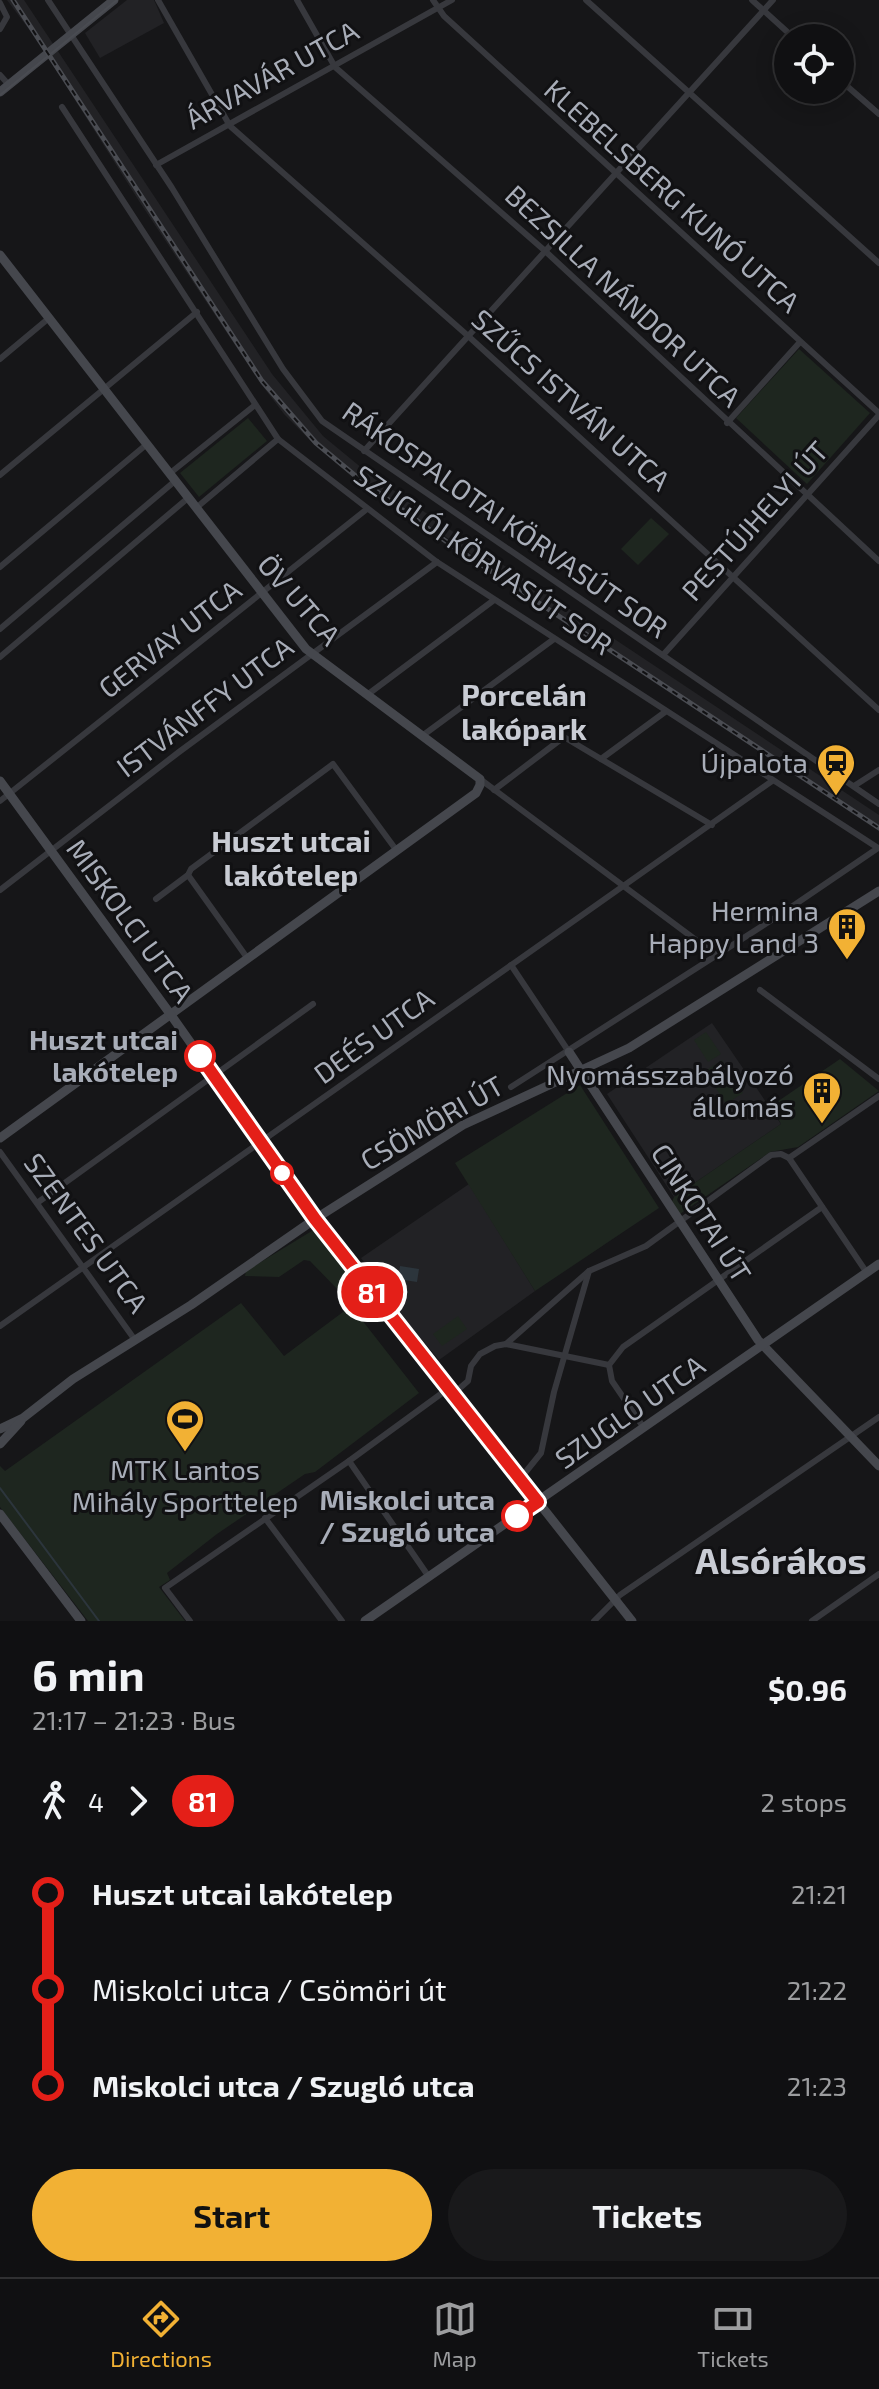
<!DOCTYPE html>
<meta charset="utf-8">
<style>
body{margin:0;font-family:"Exo 2",sans-serif;background:#19191b;color:#f1f3f6;height:100vh;display:flex;flex-direction:column;font-size:30px;white-space:nowrap}
*{box-sizing:border-box;margin:0}
p{font-size:26px;color:#9c9d9f}
.icon{flex:none;width:44px;height:44px;fill:none;stroke:currentColor;stroke-width:2;stroke-linecap:round;stroke-linejoin:round}
.map{position:relative;height:1621px;overflow:hidden}
.side{display:flex;flex-direction:column;background:#101012;flex:1}
.side>*{flex:none}
.badge{padding:0 16px;border-radius:26px;font-size:28px;line-height:52px}
.fabs{position:absolute;left:774px;top:24px;display:grid;gap:16px}
.fabs a{display:grid;place-items:center;width:80px;height:80px;border-radius:50%;background:#101012;box-shadow:0 4px 20px #0003,0 0 0 2px #303032;font-size:40px}
.map>.badge{position:absolute;translate:-50% -50%;box-shadow:0 0 0 4px #fff}
.legs{display:flex;align-items:center;gap:12px;height:88px;padding:0 32px;font-size:26px}
.legs p{margin-inline-start:auto}
.headline{display:flex;align-items:center;justify-content:space-between;height:136px;padding:0 32px}
h1{font-size:44px;font-weight:700;line-height:60px}
.cta{display:flex;gap:16px;margin-top:auto;padding:16px 32px}
.cta a{flex:1;height:92px;border-radius:48px;background:#f2b134;color:#111;font-size:32px;font-weight:700;line-height:92px;text-align:center}
.cta a+a{background:#19191b;color:#f1f3f6}
ul{padding:0 32px;list-style:none}
li{display:flex;align-items:center;gap:28px;height:96px;font-size:30px}
li i{display:grid;place-items:center;width:12px;height:100%;margin:0 10px;background:currentColor}
li i::after{content:'';width:20px;height:20px;margin:-10px;border:6px solid;border-radius:50%;background:#101012}
li p{margin-inline-start:auto}
li:first-child i{background:linear-gradient(#0000 50%,currentColor 0)}
li:last-child i{background:linear-gradient(currentColor 50%,#0000 0)}
.tab-bar{display:flex;justify-content:space-around;align-items:center;height:112px;border-top:2px solid #303032;background:#101012;font-size:22px;color:#9c9d9f}
.tab-bar a{display:grid;justify-items:center;gap:4px}
.tab-bar .active{color:#f2b134}
.map>svg:first-child{display:block}
.built{fill:#222225}
.green{fill:#1e261f}
.water{fill:#2c353c}
.lines{fill:none;stroke-linecap:round;stroke-linejoin:round}
.stream{stroke:#2c353c;stroke-width:2}
.street{stroke:#37383d;stroke-width:6}
.secondary{stroke:#45474d;stroke-width:9}
.tram{stroke:#4a4c52;stroke-width:2}
.rail-casing{stroke:#4a4c52;stroke-width:5}
.rail{stroke:#111113;stroke-width:2;stroke-dasharray:6;stroke-linecap:butt}
.line-1-casing{stroke:#fff;stroke-width:18}
.line-1{stroke:#e41f18;stroke-width:12}
.stop-1-dot{fill:#fff;stroke:#e41f18;stroke-width:4}
.labels{text-anchor:middle;stroke-width:6;stroke-linejoin:round;paint-order:stroke}
.street-label{font-size:28px;fill:#a8adb8;stroke:#111113}
.poi-label{font-size:28px;fill:#a8adb8;stroke:#111113;text-anchor:end}
.stop-label{font-size:28px;font-weight:bold;fill:#a8adb8;stroke:#111113;text-anchor:end}
.neighbourhood-label{font-size:30px;font-weight:bold;fill:#c9ccd4;stroke:#111113}
.district-label{font-size:36px;font-weight:bold;fill:#c9ccd4;stroke:#111113}
</style>
<div class="map">
<svg width="879" height="1621" viewBox="0 0 879 1621">
<rect width="100%" height="100%" fill="#161618"/>
<g class="built">
<polygon points="7,0 24,0 272,374 323,436 363,469 449,529 879,815 879,829 357,477 314,444 284,414 261,384 139,201 37,40"/>
<polygon points="127,0 154,0 164,23 100,58 85,33"/>
<polygon points="712,1023 781,1124 674,1197 607,1094"/>
<polygon points="469,1184 535,1291 439,1360 390,1302 397,1275 369,1269 361,1258"/>
</g>
<g class="green">
<polygon points="799,349 870,413 807,484 736,418"/>
<polygon points="248,418 267,441 199,497 180,473"/>
<polygon points="651,518 669,534 638,565 621,549"/>
<polygon points="706,1032 721,1054 708,1062 694,1040"/>
<polygon points="840,1059 879,1091 798,1147 770,1152 680,1214 672,1202 674,1197 781,1124 771,1106"/>
<polygon points="722,1060 743,1093 726,1104 705,1071"/>
<polygon points="580,1085 659,1208 535,1291 455,1163"/>
<polygon points="315,1229 359,1281 342,1294 310,1261 304,1260 279,1277 245,1276 246,1271"/>
<polygon points="241,1303 284,1356 351,1306 419,1393 315,1472 305,1474 217,1534 167,1573 170,1580 159,1587 185,1621 88,1621 0,1507 0,1466 5,1471"/>
<polygon points="458,1316 467,1329 442,1346 433,1334"/>
</g>
<polygon class="water" points="400,1266 419,1269 417,1282 398,1279"/>
<g class="lines">
<polyline class="stream" points="0,1488 99,1621"/>
<g class="street">
<polyline points="48,0 172,188 283,369 322,421 879,804"/>
<polyline points="158,0 230,126 467,335 879,710"/>
<polyline points="297,0 335,67 544,250 879,561"/>
<polyline points="433,0 444,16 879,413"/>
<polyline points="586,0 879,263"/>
<polyline points="752,0 794,38"/>
<polyline points="0,3 7,17 0,29"/>
<polyline points="0,75 9,85"/>
<polyline points="840,80 879,114"/>
<polyline points="62,107 278,439 437,562 878,848 784,912 511,1087"/>
<polyline points="156,165 452,0"/>
<polyline points="0,359 49,318"/>
<polyline points="727,423 800,342"/>
<polyline points="364,451 773,0"/>
<polyline points="169,474 255,405"/>
<polyline points="0,475 197,312"/>
<polyline points="196,508 278,439"/>
<polyline points="0,567 147,444"/>
<polyline points="0,629 175,481"/>
<polyline points="663,655 879,415"/>
<polyline points="0,657 188,498"/>
<polyline points="367,695 494,600"/>
<polyline points="422,736 554,639"/>
<polyline points="601,759 665,712"/>
<polyline points="480,779 716,955"/>
<polyline points="854,786 879,770"/>
<polyline points="494,790 564,737 712,825"/>
<polyline points="0,801 367,509"/>
<polyline points="188,875 248,959"/>
<polyline points="0,890 179,752 437,562"/>
<polyline points="156,899 188,875 191,869 333,764 397,851"/>
<polyline points="511,965 569,1052"/>
<polyline points="760,990 879,1079"/>
<polyline points="0,1152 135,1340"/>
<polyline points="789,1158 867,1273"/>
<polyline points="789,1158 879,1096"/>
<polyline points="37,1203 313,1004"/>
<polyline points="0,1326 772,781"/>
<polyline points="506,1344 589,1271 646,1246 771,1155 781,1154 789,1158"/>
<polyline points="609,1365 623,1347 822,1207"/>
<polyline points="609,1365 612,1381 644,1428"/>
<polyline points="453,1394 468,1381 471,1366 480,1354 495,1346 506,1344 609,1365"/>
<polyline points="349,1461 429,1577"/>
<polyline points="520,1479 541,1453 554,1392 589,1271"/>
<polyline points="265,1518 342,1621"/>
<polyline points="190,1621 165,1588 349,1461 449,1388"/>
<polyline points="594,1621 620,1595 879,1417"/>
<polyline points="812,1621 879,1574"/>
</g>
<g class="secondary">
<polyline points="0,92 114,0"/>
<polyline points="0,255 306,649 480,779 480,785 476,793 0,1138"/>
<polyline points="0,781 171,1015 315,1219 632,1621"/>
<polyline points="569,1052 758,1340 879,1466"/>
<polyline points="0,1429 23,1418 73,1379 191,1305 315,1219 463,1125 629,1048 879,891"/>
<polyline points="0,1444 21,1421"/>
<polyline points="0,1514 81,1621"/>
<polyline points="365,1621 879,1264"/>
</g>
<polyline class="tram" points="0,95 117,0"/>
<defs>
<polyline id="rail" points="13,0 262,381 316,443 358,478 447,542 879,828"/>
</defs>
<use href="#rail" class="rail-casing"/>
<use href="#rail" class="rail"/>
</g>
<g class="lines">
<defs>
<polyline id="line-1" points="200,1056 315,1219 538,1502 517,1516"/>
</defs>
<use href="#line-1" class="line-1-casing"/>
<use href="#line-1" class="line-1"/>
</g>
<defs>
<symbol id="station-pin" viewBox="-11 -11 22 30"><path d="M0 17L-7.5 6A9.5 9.5 0 1 1 7.5 6Z" fill="#f2b134" stroke="#111113"/><path d="M-3-6H3Q5-6 5-4V2Q5 4 3 4L4.5 6H3L1.5 4h-3L-3 6H-4.5L-3 4Q-5 4-5 2V-4Q-5-6-3-6ZM-3.5-4v3h7v-3ZM-3.5 1v1.5H-2V1ZM2 1v1.5H3.5V1Z" fill="#111"/></symbol>
<symbol id="building-pin" viewBox="-11 -11 22 30"><path d="M0 17L-7.5 6A9.5 9.5 0 1 1 7.5 6Z" fill="#f2b134" stroke="#111113"/><path d="M-4-6H4V6H1V3H-1V6H-4ZM-2.5-4.3h1.7v1.8h-1.7ZM.8-4.3h1.7v1.8H.8ZM-2.5-1h1.7V.8h-1.7ZM.8-1h1.7V.8H.8Z" fill="#111"/></symbol>
<symbol id="stadium-pin" viewBox="-11 -11 22 30"><path d="M0 17L-7.5 6A9.5 9.5 0 1 1 7.5 6Z" fill="#f2b134" stroke="#111113"/><path d="M0-5a6.5 5 0 1 0 0 10a6.5 5 0 1 0 0-10ZM-3.5-1.8h7v3.6h-7Z" fill="#111"/></symbol>
</defs>
<g fill-rule="evenodd">
<use href="#station-pin" x="814" y="741" width="44" height="60"/>
<use href="#building-pin" x="825" y="905" width="44" height="60"/>
<use href="#building-pin" x="800" y="1069" width="44" height="60"/>
<use href="#stadium-pin" x="163" y="1397" width="44" height="60"/>
</g>
<g class="stop-1-dot">
<circle cx="200" cy="1056" r="14"/>
<circle cx="282" cy="1173" r="10"/>
<circle cx="517" cy="1516" r="14"/>
</g>
<g class="labels">
<g class="street-label">
<text transform="translate(272 75) rotate(-29)" y="10">ÁRVAVÁR UTCA</text>
<text transform="translate(672 196) rotate(42)" y="10">KLEBELSBERG KUNÓ UTCA</text>
<text transform="translate(623 296) rotate(43)" y="10">BEZSILLA NÁNDOR UTCA</text>
<text transform="translate(571 400) rotate(42)" y="10">SZŰCS ISTVÁN UTCA</text>
<text transform="translate(505 520) rotate(35)" y="10">RÁKOSPALOTAI KÖRVASÚT SOR</text>
<text transform="translate(755 521) rotate(-48)" y="10">PESTÚJHELYI ÚT</text>
<text transform="translate(483 560) rotate(35)" y="10">SZUGLÓI KÖRVASÚT SOR</text>
<text transform="translate(299 600) rotate(49)" y="10">ÖV UTCA</text>
<text transform="translate(170 639) rotate(-38)" y="10">GERVAY UTCA</text>
<text transform="translate(205 707) rotate(-37)" y="10">ISTVÁNFFY UTCA</text>
<text transform="translate(130 921) rotate(54)" y="10">MISKOLCI UTCA</text>
<text transform="translate(374 1036) rotate(-36)" y="10">DEÉS UTCA</text>
<text transform="translate(432 1123) rotate(-30)" y="10">CSÖMÖRI ÚT</text>
<text transform="translate(701 1213) rotate(57)" y="10">CINKOTAI ÚT</text>
<text transform="translate(86 1233) rotate(54)" y="10">SZENTES UTCA</text>
<text transform="translate(630 1412) rotate(-35)" y="10">SZUGLÓ UTCA</text>
</g>
<g class="poi-label">
<text x="808" y="773">Újpalota</text>
<text x="819" y="921">Hermina<tspan x="819" dy="32">Happy Land 3</tspan></text>
<text x="794" y="1085">Nyomásszabályozó<tspan x="794" dy="32">állomás</tspan></text>
<text x="185" y="1480" text-anchor="middle">MTK Lantos<tspan x="185" dy="32">Mihály Sporttelep</tspan></text>
</g>
<g class="stop-label">
<text x="178" y="1050">Huszt utcai<tspan x="178" dy="32">lakótelep</tspan></text>
<text x="495" y="1510">Miskolci utca<tspan x="495" dy="32">/ Szugló utca</tspan></text>
</g>
<g class="neighbourhood-label">
<text x="524" y="706">Porcelán<tspan x="524" dy="34">lakópark</tspan></text>
<text x="291" y="852">Huszt utcai<tspan x="291" dy="34">lakótelep</tspan></text>
</g>
<g class="district-label">
<text x="781" y="1574">Alsórákos</text>
</g>
</g>
</svg>
<div class="fabs">
<a><svg class="icon" aria-label="locate" viewBox="0 0 24 24"><circle cx="12" cy="12" r="6"/><path d="M12 2v4M12 18v4M2 12h4M18 12h4"/></svg></a>
</div>
<b class="badge" style="left:372px;top:1292px;background:#e41f18;color:#fff">81</b>
</div>
<section class="side">
<div class="headline"><div><h1>6 min</h1><p>21:17 – 21:23 · Bus</p></div><b>$0.96</b></div>
<div class="legs"><svg class="icon" aria-label="walk" viewBox="0 0 24 24"><circle cx="13" cy="4" r="2"/><path d="M13 8l-2 6 4 7M11 14l-3 7M7 12l3-4h3l4 4"/></svg>4<svg class="icon" aria-label="forward" viewBox="0 0 24 24"><path d="M9 5l7 7-7 7"/></svg><b class="badge" style="background:#e41f18;color:#fff">81</b><p>2 stops</p></div>
<ul>
<li><i style="color:#e41f18"></i><b>Huszt utcai lakótelep</b><p>21:21</p></li>
<li><i style="color:#e41f18"></i><span>Miskolci utca / Csömöri út</span><p>21:22</p></li>
<li><i style="color:#e41f18"></i><b>Miskolci utca / Szugló utca</b><p>21:23</p></li>
</ul>
<div class="cta"><a>Start</a><a>Tickets</a></div>
</section>
<nav class="tab-bar">
<a class="active"><svg class="icon" aria-label="directions" viewBox="0 0 24 24"><path d="M12 3l9 9-9 9-9-9zM9 14v-3h6M13 9l2 2-2 2"/></svg>Directions</a>
<a><svg class="icon" aria-label="map" viewBox="0 0 24 24"><path d="M3 6l6-2 6 2 6-2v14l-6 2-6-2-6 2zM9 4v14M15 6v14"/></svg>Map</a>
<a><svg class="icon" aria-label="tickets" viewBox="0 0 24 24"><path d="M3 7h18v10H3zM15 7v10"/></svg>Tickets</a>
</nav>
